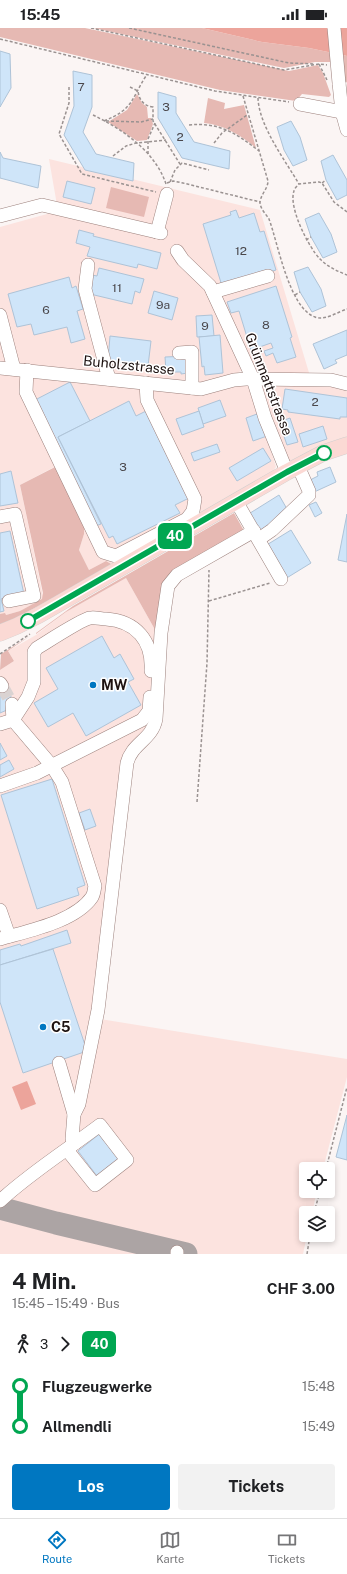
<!DOCTYPE html>
<html lang="de">
<meta charset="utf-8">
<style>
body{margin:0;font-family:"Public Sans",sans-serif;background:#f2f2f2;color:#202124;height:100vh;display:flex;flex-direction:column;font-size:15px;white-space:nowrap}
*{box-sizing:border-box;margin:0}
p{font-size:13px;color:#757577}
.icon{flex:none;width:22px;height:22px;fill:none;stroke:currentColor;stroke-width:2;stroke-linecap:round;stroke-linejoin:round}
.map{position:relative;height:1226px;overflow:hidden}
.sheet{display:flex;flex-direction:column;background:#fff;flex:1}
.sheet>*{flex:none}
.badge{padding:0 8px;border-radius:6px;font-size:14px;line-height:26px}
.fabs{position:absolute;left:299px;top:1134px;display:grid;gap:8px}
.fabs a{display:grid;place-items:center;width:36px;height:36px;border-radius:4px;background:#fff;box-shadow:0 2px 6px #0003;font-size:20px}
.map>.badge{position:absolute;translate:-50% -50%;box-shadow:0 0 0 2px #fff}
.legs{display:flex;align-items:center;gap:6px;height:44px;padding:0 12px;font-size:13px}
.legs p{margin-inline-start:auto}
.head{display:flex;align-items:center;justify-content:space-between;height:68px;padding:0 12px}
h1{font-size:22px;font-weight:700;line-height:30px}
.action{display:flex;gap:8px;margin-top:auto;padding:8px 12px}
.action a{flex:1;height:46px;border-radius:4px;background:#0077c1;color:#fff;font-size:16px;font-weight:700;line-height:46px;text-align:center}
.action a+a{background:#f2f2f2;color:#202124}
ul{padding:0 12px;list-style:none}
li{display:flex;align-items:center;gap:14px;height:40px;font-size:15px}
li i{display:grid;place-items:center;width:6px;height:100%;margin:0 5px;background:currentColor}
li i::after{content:'';width:10px;height:10px;margin:-5px;border:3px solid;border-radius:50%;background:#fff}
li p{margin-inline-start:auto}
li:first-child i{background:linear-gradient(#0000 50%,currentColor 0)}
li:last-child i{background:linear-gradient(currentColor 50%,#0000 0)}
.status{display:flex;justify-content:space-between;align-items:center;height:28px;padding:0 20px;background:#fff;direction:ltr}
.status svg{height:11px;fill:currentColor}
.menu{display:flex;justify-content:space-around;align-items:center;height:56px;border-top:1px solid #e0e0e0;background:#fff;font-size:11px;color:#757577}
.menu a{display:grid;justify-items:center;gap:2px}
.menu .active{color:#0077c1}
.map>svg:first-child{display:block}
.built{fill:#fce3df}
.green{fill:#e6b9b3}
.water{fill:#eca49b}
.lines{fill:none;stroke-linecap:round;stroke-linejoin:round}
.taxiway{stroke:#aca4a4;stroke-width:23}
.building{fill:#cfe5f9;stroke:#aec3d7}
.minor-tunnel{stroke:#dad3d2;stroke-width:13;stroke-dasharray:13 6;stroke-linecap:butt}
.minor-casing{stroke:#9c807c;stroke-width:14}
.major-casing{stroke:#d2d0cf;stroke-width:17}
.path{stroke:#9a9291;stroke-width:1.5;stroke-dasharray:3 2;stroke-linecap:butt}
.minor{stroke:#fff;stroke-width:13}
.major{stroke:#fbd9d4;stroke-width:16}
.minor-bridge-casing{stroke:#9c807c;stroke-width:14;stroke-linecap:butt}
.minor-bridge{stroke:#fff;stroke-width:13}
.line-1-casing{stroke:#fff;stroke-width:9}
.line-1{stroke:#00a651;stroke-width:6}
.stop-1-dot{fill:#fff;stroke:#00a651;stroke-width:2}
.poi-dot{fill:#0077c1;stroke:#fff;stroke-width:1.5}
.labels{text-anchor:middle;stroke-width:3;stroke-linejoin:round;paint-order:stroke}
.number-label{font-size:12px;fill:#4a474b}
.street-label{font-size:14px;fill:#1d1211;stroke:#fff}
.poi-label{font-size:14px;font-weight:bold;fill:#1d1211;stroke:#fff;text-anchor:start}
</style>
<div class="status"><b>15:45</b><svg viewBox="0 0 49 12"><path d="M0 12V9h3v3zM5 12V6h3v6zM10 12V3h3v9zM15 12V0h3v12zM26 1h20v11H26zM47 4h2v5h-2z"/></svg></div>
<div class="map">
<svg width="347" height="1226" viewBox="0 0 347 1226">
<rect width="100%" height="100%" fill="#fbf5f4"/>
<g class="built">
<polygon points="49,131 260,182 310,348 259,346 242,342 236,346 245,357 251,359 276,439 272,444 113,537 106,533 89,542 79,522 84,506 56,438 20,457 43,568 43,571 20,583 6,587 0,586 0,199 58,183"/>
<polygon points="347,356 347,417 287,444 255,357"/>
<polygon points="126,550 158,607 154,691 126,724 94,990 347,1031 347,1049 323,1141 306,1141 306,1163 317,1163 312,1185 306,1185 307,1207 303,1226 0,1226 0,642 14,633 8,623 36,607 66,584"/>
</g>
<g class="green">
<polygon points="0,0 85,0 289,43 318,37 323,45 331,67 329,69 302,66 296,73 220,62 0,9"/>
<polygon points="93,0 202,0 262,14 309,20 347,28 347,55 331,34 315,34 284,40"/>
<polygon points="137,66 142,75 147,79 148,90 151,90 153,96 147,112 137,113 108,94 127,82"/>
<path d="M208,70L225,75L224,81L244,77L256,120C241,107 224,97 204,95Z"/>
<polygon points="111,159 149,169 144,189 106,180"/>
<polygon points="57,438 84,492 84,506 79,522 89,542 106,533 113,537 0,599 0,586 5,585 6,587 20,583 42,571 43,565 20,457"/>
<polygon points="234,485 243,501 242,506 172,548 158,607 126,550 66,584 36,606 36,605 73,578"/>
<polygon points="30,608 8,623 14,633 0,642 1,626"/>
</g>
<g class="water">
<polygon points="202,0 347,0 347,28 309,20 262,14"/>
<polygon points="27,1053 36,1076 21,1082 12,1059"/>
</g>
<g class="lines">
<polyline class="taxiway" points="0,1180 56,1195 186,1226"/>
</g>
<g class="building">
<polygon points="0,23 10,26 11,60 0,79"/>
<polygon points="73,43 92,47 92,79 83,104 96,126 134,135 133,153 85,142 64,107 74,78"/>
<polygon points="158,64 176,69 176,85 194,114 230,123 229,141 182,130 158,90"/>
<polygon points="291,93 300,109 307,132 293,138 284,122 277,99"/>
<polygon points="0,124 3,130 41,138 38,160 0,150"/>
<polygon points="333,127 347,152 347,167 337,172 326,152 321,133"/>
<polygon points="67,153 95,160 91,176 63,169"/>
<polygon points="236,182 239,190 254,185 260,204 264,203 276,242 222,258 203,196 231,187 230,184"/>
<polygon points="319,185 331,206 337,224 323,230 311,209 305,191"/>
<polygon points="79,202 94,206 93,208 161,225 157,241 138,236 137,240 87,228 90,219 76,215"/>
<polygon points="308,239 321,261 326,278 312,284 300,264 294,244"/>
<polygon points="99,240 144,251 140,265 135,263 132,276 90,266 92,247 97,248"/>
<polygon points="69,249 72,260 76,258 83,281 77,283 85,311 71,315 67,299 34,307 31,296 17,299 8,266"/>
<polygon points="276,258 292,309 290,310 296,329 277,335 273,325 266,328 264,323 273,320 271,315 251,322 239,283 231,285 227,274"/>
<polygon points="154,263 178,270 172,292 148,285"/>
<polygon points="212,287 214,308 197,309 196,288"/>
<polygon points="347,302 347,327 335,332 337,335 324,341 313,316"/>
<polygon points="220,307 223,345 205,347 204,338 202,339 199,309"/>
<polygon points="110,308 151,313 148,338 108,333"/>
<polygon points="189,328 188,345 181,346 181,344 166,344 165,329"/>
<polygon points="70,354 90,393 58,409 101,496 96,498 33,373"/>
<polygon points="285,361 347,370 347,389 340,389 340,391 288,384 288,382 282,381"/>
<polygon points="220,372 226,388 203,396 198,380"/>
<polygon points="129,373 136,388 146,383 189,470 175,477 180,485 117,516 113,508 109,510 58,409"/>
<polygon points="199,383 204,399 182,407 176,391"/>
<polygon points="257,386 267,408 253,413 246,390"/>
<polygon points="290,390 298,414 287,417 279,394"/>
<polygon points="323,398 327,411 303,419 299,406"/>
<polygon points="217,416 220,424 194,433 191,425"/>
<polygon points="263,420 271,433 237,453 229,440"/>
<polygon points="330,439 336,454 312,465 308,453 318,448 317,444"/>
<polygon points="11,443 18,475 0,478 0,446"/>
<polygon points="279,467 287,481 282,489 258,505 247,487"/>
<polygon points="316,474 322,485 315,489 309,477"/>
<polygon points="347,486 347,534 338,532"/>
<polygon points="291,502 311,535 285,551 265,518"/>
<polygon points="10,503 24,566 1,571 4,583 0,584 0,505"/>
<polygon points="102,608 114,630 120,626 134,651 128,654 141,677 86,708 73,685 48,699 34,675 58,661 46,640"/>
<polygon points="0,658 9,662 12,672 7,682 0,685"/>
<polygon points="0,715 7,728 0,732"/>
<polygon points="9,732 14,741 0,749 0,737"/>
<polygon points="52,751 85,857 77,860 79,867 37,881 1,767"/>
<polygon points="90,781 96,798 85,802 79,785"/>
<polygon points="67,902 71,915 0,937 0,922 20,916 21,918"/>
<polygon points="53,921 87,1023 23,1045 0,974 0,937"/>
<polygon points="347,1087 347,1132 336,1129"/>
<polygon points="102,1104 121,1129 97,1148 78,1123"/>
</g>
<g class="lines">
<polyline class="minor-tunnel" points="2,658 12,676"/>
<defs>
<g id="minor">
<polyline points="339,55 342,84 347,102"/>
<polyline points="300,76 342,84"/>
<polyline points="0,188 42,177 161,205"/>
<polyline points="157,204 167,166"/>
<polyline points="177,223 183,232 210,258 253,351 265,390 287,444"/>
<polyline points="88,237 85,261 109,351"/>
<polyline points="213,264 268,248"/>
<polyline points="0,287 14,341"/>
<polyline points="179,325 192,324 192,360"/>
<polyline points="0,340 201,361 234,352 246,351 331,352 347,356"/>
<polyline points="27,342 26,364 103,524 116,528 187,491 193,483 195,471 147,372 146,355"/>
<polyline points="236,473 281,551"/>
<polyline points="0,489 15,486 34,568 9,573"/>
<polyline points="259,511 272,502 309,467 309,463 298,438"/>
<polyline points="0,655 2,658"/>
<path d="M0,696L13,692L28,669L34,654V624L37,620C47,614 82,591 90,590C95,589 101,591 106,591C136,593 153,613 151,643"/>
<polyline points="0,758 37,745 142,692 149,683 150,669"/>
<polyline points="0,882 9,908"/>
<path d="M0,911C27,903 75,894 92,869C94,866 94,862 95,858L62,754L52,738L13,692L12,676"/>
<polyline points="59,1035 74,1086 72,1111 75,1115"/>
<path d="M74,1086L79,1076L98,982L127,735C132,715 152,712 156,691L161,605L168,558L177,547L254,503"/>
<path d="M0,1173C30,1145 67,1122 100,1097L127,1132L95,1157L67,1122"/>
<polyline points="177,1226 177,1224"/>
</g>
<polyline id="major" points="0,605 17,598 39,587 287,444 323,425 347,417"/>
</defs>
<use href="#minor" class="minor-casing"/>
<use href="#major" class="major-casing"/>
<g class="path">
<polyline points="91,0 284,42 319,36 327,37"/>
<polyline points="129,0 289,35 315,36"/>
<polyline points="0,11 215,63 289,74"/>
<polyline points="319,36 327,52"/>
<polyline points="69,59 69,75 59,106 82,146 156,164"/>
<path d="M130,59L138,63C139,72 144,78 153,79V93L180,136"/>
<path d="M243,68L268,153C268,161 260,167 260,175C261,182 266,186 269,191C278,215 289,280 315,289C324,293 338,284 347,281"/>
<path d="M258,70C259,98 285,132 299,156"/>
<path d="M93,87C122,101 155,123 166,156"/>
<path d="M104,93C134,81 131,71 146,48"/>
<polyline points="106,93 141,94 153,91"/>
<path d="M189,97C219,94 236,105 259,123"/>
<polyline points="214,115 222,105 247,87"/>
<polyline points="148,126 148,111 155,95"/>
<polyline points="113,128 126,118 136,115 166,112"/>
<polyline points="170,154 175,142 182,135 209,142"/>
<polyline points="167,155 173,153 183,155 260,174"/>
<polyline points="322,155 326,152"/>
<path d="M347,184L334,174L322,155L319,154L299,156C297,158 294,161 294,163C288,179 309,220 320,231C328,239 337,243 347,247"/>
<polyline points="306,212 311,209"/>
<polyline points="295,267 300,264"/>
<polyline points="209,573 270,555"/>
<polyline points="0,626 30,606"/>
<polyline points="197,774 207,635 209,542"/>
<polyline points="326,1141 347,1059"/>
<polyline points="314,1185 320,1163"/>
<polyline points="307,1226 310,1207"/>
</g>
<use href="#minor" class="minor"/>
<use href="#major" class="major"/>
<defs>
<polyline id="minor-bridge" points="334,0 339,55"/>
</defs>
<use href="#minor-bridge" class="minor-bridge-casing"/>
<use href="#minor-bridge" class="minor-bridge"/>
</g>
<g class="lines">
<defs>
<polyline id="line-1" points="28,593 287,444 324,425"/>
</defs>
<use href="#line-1" class="line-1-casing"/>
<use href="#line-1" class="line-1"/>
</g>
<g class="stop-1-dot">
<circle cx="324" cy="425" r="7"/>
<circle cx="28" cy="593" r="7"/>
</g>
<g class="poi-dot">
<circle cx="93" cy="657" r="4"/>
<circle cx="43" cy="999" r="4"/>
</g>
<g class="labels">
<g class="number-label">
<text x="81" y="63">7</text>
<text x="166" y="83">3</text>
<text x="180" y="113">2</text>
<text x="241" y="227">12</text>
<text x="117" y="264">11</text>
<text x="163" y="281">9a</text>
<text x="46" y="286">6</text>
<text x="266" y="301">8</text>
<text x="205" y="302">9</text>
<text x="315" y="378">2</text>
<text x="123" y="443">3</text>
</g>
<g class="street-label">
<text transform="translate(129 337) rotate(6)" y="5">Buholzstrasse</text>
<text transform="translate(269 356) rotate(69)" y="5">Grünmattstrasse</text>
</g>
<g class="poi-label">
<text x="101" y="662">MW</text>
<text x="51" y="1004">C5</text>
</g>
</g>
</svg>
<div class="fabs">
<a><svg class="icon" aria-label="locate" viewBox="0 0 24 24"><circle cx="12" cy="12" r="6"/><path d="M12 2v4M12 18v4M2 12h4M18 12h4"/></svg></a>
<a><svg class="icon" aria-label="layers" viewBox="0 0 24 24"><path d="M12 4l9 5-9 5-9-5zM3 14l9 5 9-5"/></svg></a>
</div>
<b class="badge" style="left:175px;top:508px;background:#00a651;color:#fff">40</b>
</div>
<section class="sheet">
<div class="head"><div><h1>4 Min.</h1><p>15:45 – 15:49 · Bus</p></div><b>CHF 3.00</b></div>
<div class="legs"><svg class="icon" aria-label="walk" viewBox="0 0 24 24"><circle cx="13" cy="4" r="2"/><path d="M13 8l-2 6 4 7M11 14l-3 7M7 12l3-4h3l4 4"/></svg>3<svg class="icon" aria-label="forward" viewBox="0 0 24 24"><path d="M9 5l7 7-7 7"/></svg><b class="badge" style="background:#00a651;color:#fff">40</b></div>
<ul>
<li><i style="color:#00a651"></i><b>Flugzeugwerke</b><p>15:48</p></li>
<li><i style="color:#00a651"></i><b>Allmendli</b><p>15:49</p></li>
</ul>
<div class="action"><a>Los</a><a>Tickets</a></div>
</section>
<nav class="menu">
<a class="active"><svg class="icon" aria-label="directions" viewBox="0 0 24 24"><path d="M12 3l9 9-9 9-9-9zM9 14v-3h6M13 9l2 2-2 2"/></svg>Route</a>
<a><svg class="icon" aria-label="map" viewBox="0 0 24 24"><path d="M3 6l6-2 6 2 6-2v14l-6 2-6-2-6 2zM9 4v14M15 6v14"/></svg>Karte</a>
<a><svg class="icon" aria-label="tickets" viewBox="0 0 24 24"><path d="M3 7h18v10H3zM15 7v10"/></svg>Tickets</a>
</nav>
